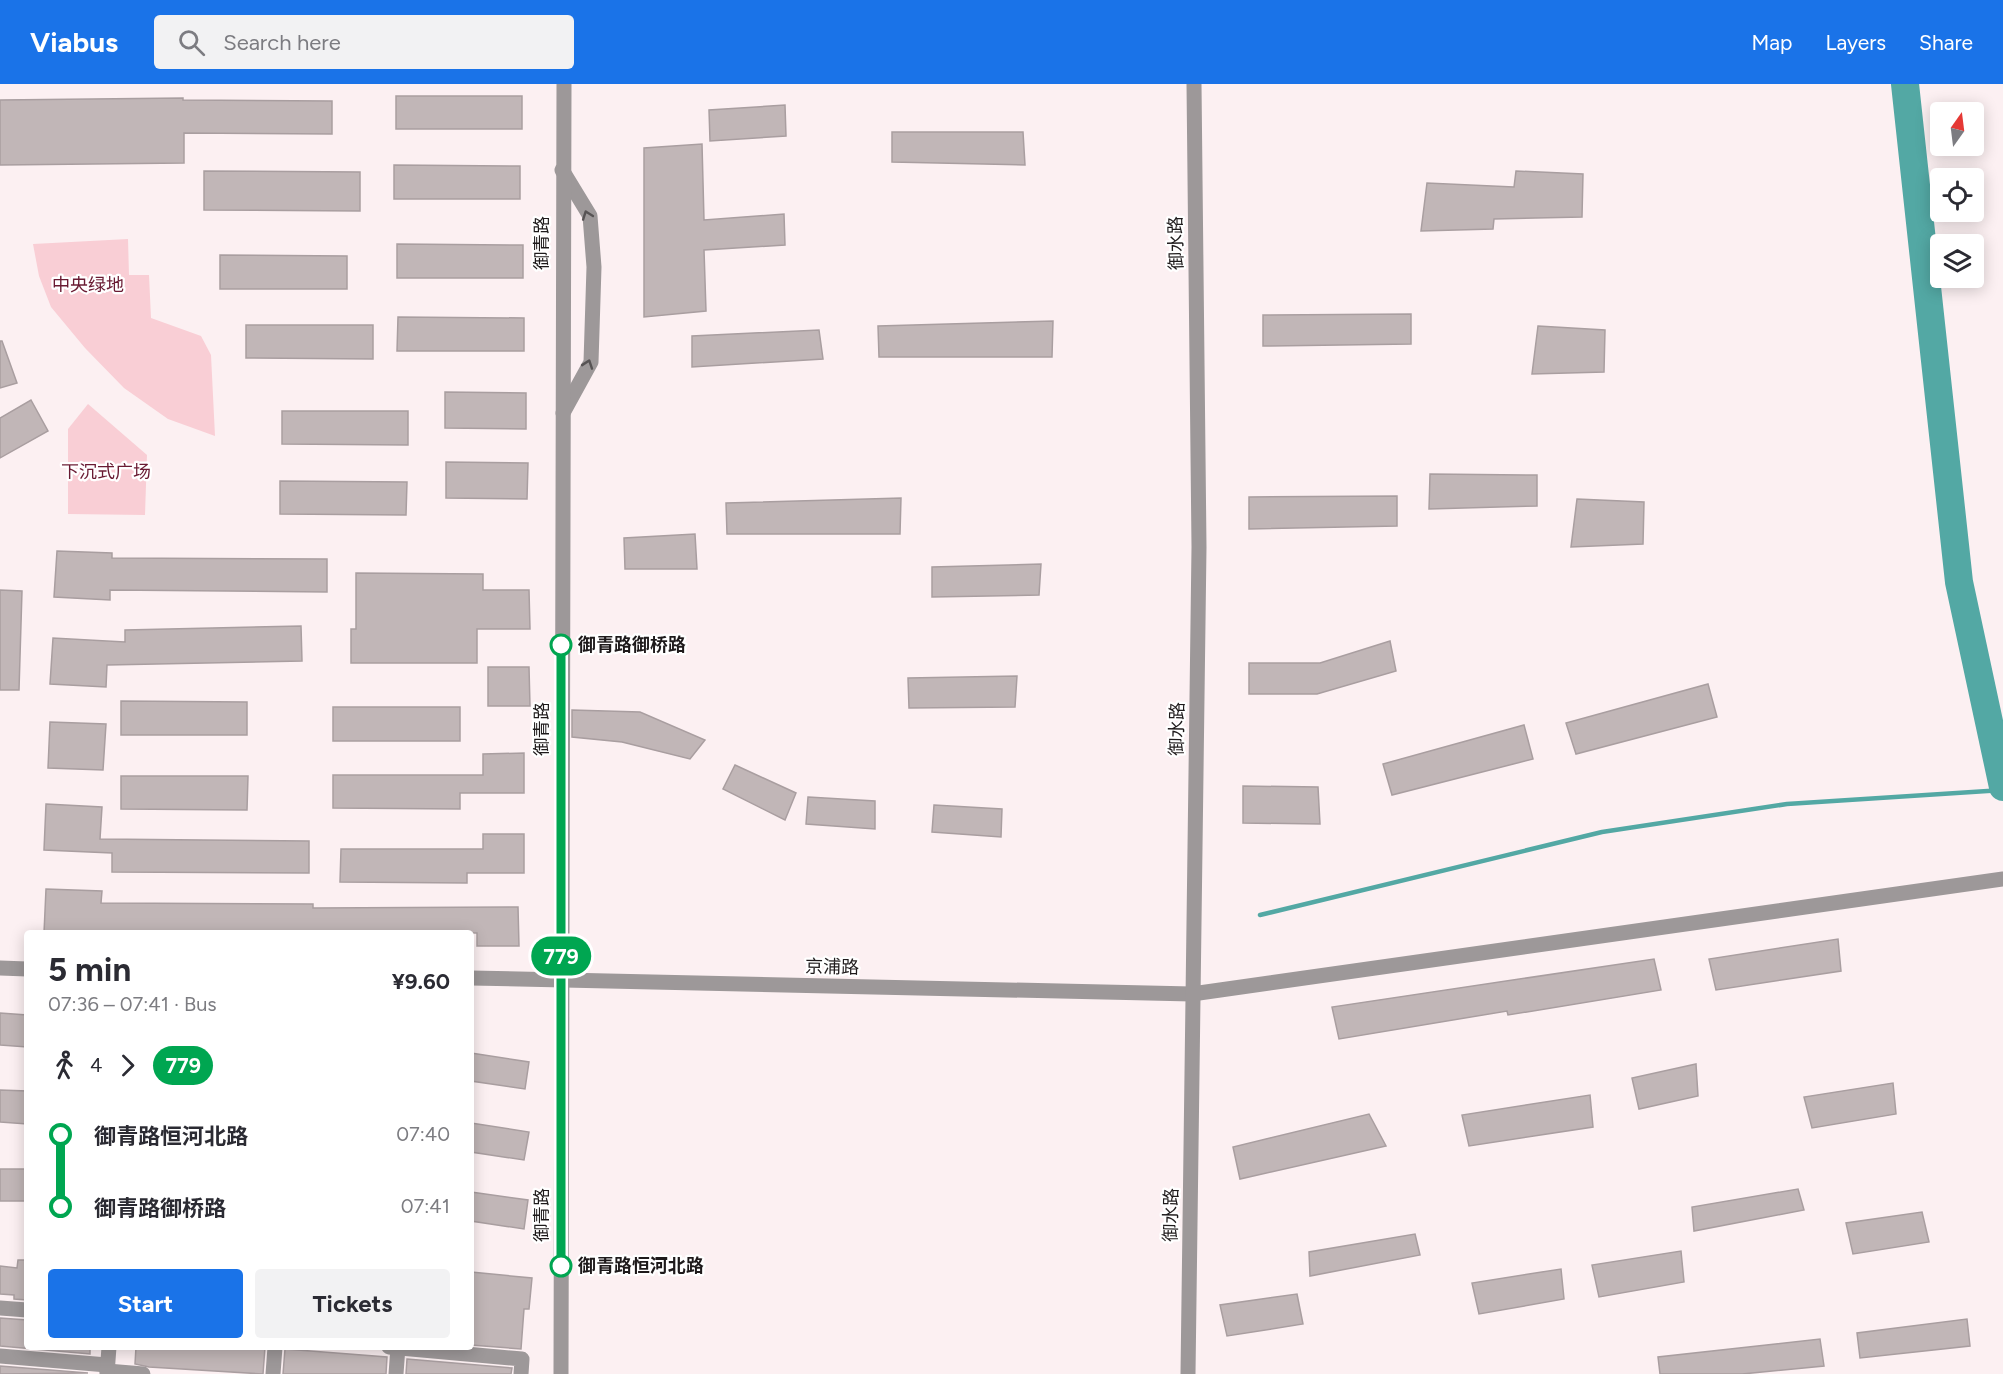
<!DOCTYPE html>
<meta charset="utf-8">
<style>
body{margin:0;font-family:Figtree,"Noto Sans SC",sans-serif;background:#f2f2f3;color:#2b2b33;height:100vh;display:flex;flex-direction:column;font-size:22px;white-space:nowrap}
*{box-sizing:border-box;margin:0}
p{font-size:20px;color:#7c7c81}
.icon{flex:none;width:33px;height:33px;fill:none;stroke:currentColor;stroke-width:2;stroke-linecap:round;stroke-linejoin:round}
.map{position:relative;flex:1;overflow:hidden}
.side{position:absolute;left:24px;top:846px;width:450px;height:420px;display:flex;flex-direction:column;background:#fff;border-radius:6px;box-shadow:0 3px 15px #0003}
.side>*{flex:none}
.badge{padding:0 12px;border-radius:20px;font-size:21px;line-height:39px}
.needle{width:39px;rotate:14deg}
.controls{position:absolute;left:1930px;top:18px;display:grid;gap:12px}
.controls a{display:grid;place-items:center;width:54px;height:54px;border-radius:6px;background:#fff;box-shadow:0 3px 15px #0003;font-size:30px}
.map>.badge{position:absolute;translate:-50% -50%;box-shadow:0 0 0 3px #fff}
.legs{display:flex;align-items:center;gap:9px;height:66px;padding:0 24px;font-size:20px}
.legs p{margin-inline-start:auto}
.headline{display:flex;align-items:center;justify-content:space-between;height:102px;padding:0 24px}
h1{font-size:33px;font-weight:700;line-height:45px}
.primary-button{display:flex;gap:12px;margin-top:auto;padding:12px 24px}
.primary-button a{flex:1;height:69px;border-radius:6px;background:#1a73e8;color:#fff;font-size:24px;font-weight:700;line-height:69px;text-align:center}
.primary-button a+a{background:#f2f2f3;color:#2b2b33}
ul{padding:0 24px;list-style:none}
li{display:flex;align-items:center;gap:21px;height:72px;font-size:22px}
li i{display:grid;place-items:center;width:9px;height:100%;margin:0 8px;background:currentColor}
li i::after{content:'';width:15px;height:15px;margin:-8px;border:4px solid;border-radius:50%;background:#fff}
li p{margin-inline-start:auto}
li:first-child i{background:linear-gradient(#0000 50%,currentColor 0)}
li:last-child i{background:linear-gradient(currentColor 50%,#0000 0)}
header{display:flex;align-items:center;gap:36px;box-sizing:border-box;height:84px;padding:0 30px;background:#1a73e8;color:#fff}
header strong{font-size:28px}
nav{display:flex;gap:33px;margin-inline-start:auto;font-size:21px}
.search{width:420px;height:54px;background:#f2f2f3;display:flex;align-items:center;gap:15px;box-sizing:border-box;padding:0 21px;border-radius:6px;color:#7c7c81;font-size:22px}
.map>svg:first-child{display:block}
.green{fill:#f9ced5}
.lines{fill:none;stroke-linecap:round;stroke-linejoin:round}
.stream{stroke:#53a8a4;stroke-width:4.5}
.river{stroke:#53a8a4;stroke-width:28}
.building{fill:#c1b6b7;stroke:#a99ea0;stroke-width:1.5}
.minor{stroke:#9d9899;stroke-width:15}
.oneway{stroke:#575354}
.line-1-casing{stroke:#fff;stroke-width:14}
.line-1{stroke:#00a651;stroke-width:9}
.stop-1-dot{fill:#fff;stroke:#00a651;stroke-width:3}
.labels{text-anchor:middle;stroke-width:4.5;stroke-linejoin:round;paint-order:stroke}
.street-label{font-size:18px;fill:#1e1a1b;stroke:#fff}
.park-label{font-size:18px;fill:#691a32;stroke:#fff}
.stop-label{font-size:18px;font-weight:bold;fill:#1e1a1b;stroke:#fff;text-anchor:start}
</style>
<header>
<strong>Viabus</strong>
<div class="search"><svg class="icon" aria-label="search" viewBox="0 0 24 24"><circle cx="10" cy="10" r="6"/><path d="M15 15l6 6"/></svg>Search here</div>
<nav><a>Map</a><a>Layers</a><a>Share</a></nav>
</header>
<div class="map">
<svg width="2003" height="1290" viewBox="0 0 2003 1290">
<rect width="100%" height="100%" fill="#fcf0f2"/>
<g class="green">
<polygon points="128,155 129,191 149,191 151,234 201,252 211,271 215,352 168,335 124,304 85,264 51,223 39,192 33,160"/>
<polygon points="88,320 147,371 145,431 68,430 68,345"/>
</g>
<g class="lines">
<polyline class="stream" points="1260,831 1602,748 1787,720 2003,706"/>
<polyline class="river" points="1905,0 1959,498 2003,703"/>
</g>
<g class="building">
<rect x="396" y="12" width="126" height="33"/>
<polygon points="183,14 183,16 332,17 332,50 184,49 184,79 0,81 0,16"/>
<polygon points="785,21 786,52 710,57 709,26"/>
<polygon points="892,48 1023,48 1025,81 892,78"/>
<polygon points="702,60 704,136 784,130 785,161 704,166 706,227 644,233 644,64"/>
<polygon points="394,81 520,82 520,115 394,115"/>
<polygon points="204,87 360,88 360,127 204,126"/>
<polygon points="1516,87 1583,90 1582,133 1494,135 1493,145 1421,147 1427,99 1514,103"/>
<polygon points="397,160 523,161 523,194 397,194"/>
<polygon points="220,171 347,172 347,205 220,205"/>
<polygon points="1411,230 1411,260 1263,262 1263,231"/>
<polygon points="398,233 524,234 524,267 397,267"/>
<polygon points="1053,237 1052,273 879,273 878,242"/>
<polygon points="246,241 373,241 373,275 246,274"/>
<polygon points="1538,242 1605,246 1604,288 1532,290"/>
<polygon points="819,246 823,275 692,283 692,252"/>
<polygon points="0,257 2,257 17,299 0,304"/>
<polygon points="445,308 526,309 526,345 445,344"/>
<polygon points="31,316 48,347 0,374 0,334"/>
<polygon points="282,327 408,327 408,361 282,360"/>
<polygon points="446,378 528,379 527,415 446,414"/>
<polygon points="1430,390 1537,391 1537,422 1429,425"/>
<polygon points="280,397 407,398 406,431 280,430"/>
<polygon points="1397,412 1397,442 1249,445 1249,413"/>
<polygon points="901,414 900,450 727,450 726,419"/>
<polygon points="1577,415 1644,418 1643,460 1571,463"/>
<polygon points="695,450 697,485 625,485 624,454"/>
<polygon points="57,467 112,469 112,474 327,475 327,508 110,506 110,516 54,513"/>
<polygon points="1041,480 1039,511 932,513 932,483"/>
<polygon points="356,489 483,490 483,506 529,506 530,545 477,545 477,579 351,579 351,545 356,545"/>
<polygon points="0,506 22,507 19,606 0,606"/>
<polygon points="301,542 302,577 107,581 106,603 50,600 53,554 125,558 125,546"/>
<polygon points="1390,557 1396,587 1317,610 1249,610 1249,579 1320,579"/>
<polygon points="488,583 529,583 530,622 488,622"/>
<polygon points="1017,592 1015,623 909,624 908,594"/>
<polygon points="1708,600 1717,633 1576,670 1566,639"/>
<polygon points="121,617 247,618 247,651 121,651"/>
<rect x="333" y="623" width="127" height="34"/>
<polygon points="572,626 640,628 705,656 690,675 622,658 572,653"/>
<polygon points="50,638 106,640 103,686 48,684"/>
<polygon points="1524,641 1533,675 1392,711 1383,680"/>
<polygon points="524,669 524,709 460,709 460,725 333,724 333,691 483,691 483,670"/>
<polygon points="735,681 796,709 785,736 723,705"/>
<polygon points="121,692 248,692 247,726 121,725"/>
<polygon points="1243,702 1318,703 1320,740 1243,739"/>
<polygon points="808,713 875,717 875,745 806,740"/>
<polygon points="46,720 102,723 100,755 309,757 309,789 112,788 112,769 44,766"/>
<polygon points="934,721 1002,725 1001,753 932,748"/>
<polygon points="483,750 524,750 524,789 467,789 467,799 340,798 341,765 483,765"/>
<polygon points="46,805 102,807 101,819 313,820 313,824 518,823 519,862 477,862 477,849 44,849"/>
<polygon points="1838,855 1841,887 1716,906 1709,875"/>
<polygon points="1654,875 1661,906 1508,931 1507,927 1339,955 1332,923"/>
<polygon points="0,929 27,931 27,963 0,961"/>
<polygon points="471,969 529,978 525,1005 471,997"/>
<polygon points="1696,980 1698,1012 1639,1025 1632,994"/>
<polygon points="1893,999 1896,1030 1812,1044 1804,1013"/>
<polygon points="0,1006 27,1007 27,1040 0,1038"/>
<polygon points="1590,1011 1593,1043 1469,1062 1462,1031"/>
<polygon points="1369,1030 1386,1062 1240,1095 1233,1063"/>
<polygon points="471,1039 529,1048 524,1076 471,1068"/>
<rect x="0" y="1085" width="27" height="32"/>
<polygon points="1798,1105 1804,1126 1694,1147 1692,1123"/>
<polygon points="471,1108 528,1116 524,1145 471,1137"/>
<polygon points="1922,1128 1929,1158 1853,1170 1846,1139"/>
<polygon points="1415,1150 1420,1171 1310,1192 1309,1168"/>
<polygon points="1681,1167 1684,1198 1599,1213 1592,1181"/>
<polygon points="18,1176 27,1176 27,1216 14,1215 14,1211 0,1210 0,1182 17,1184"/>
<polygon points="1561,1185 1564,1215 1479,1230 1472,1199"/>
<polygon points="471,1188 532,1194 529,1225 524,1225 521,1265 471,1261"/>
<polygon points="1297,1210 1303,1240 1227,1252 1220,1221"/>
<polygon points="0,1234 27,1236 27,1263 90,1263 90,1270 0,1262"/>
<polygon points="1967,1235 1970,1262 1860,1274 1857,1249"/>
<polygon points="1820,1255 1824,1282 1742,1290 1660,1290 1658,1273"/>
<polygon points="136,1263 265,1263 263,1290 149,1283 135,1280"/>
<polygon points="285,1265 387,1273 386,1290 283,1290"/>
<polygon points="407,1275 512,1284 511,1290 406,1290"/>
<polygon points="0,1282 88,1289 0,1290"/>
</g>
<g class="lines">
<g class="minor">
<polyline points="562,86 590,132 594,183 591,278 563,329"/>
<polyline points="0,884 27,885"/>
<polyline points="471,894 1192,910 2003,795"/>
<polyline points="0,1224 27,1226"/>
<polyline points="389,1263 522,1275 521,1290"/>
<polyline points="0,1272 107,1281"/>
<polyline points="107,1287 143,1290"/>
<polyline points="107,1290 109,1263"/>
<polyline points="273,1290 275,1263"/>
<polyline points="396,1290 398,1263"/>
<polyline points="561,1290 564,0"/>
<polyline points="1188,1290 1199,463 1194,0"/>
</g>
</g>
<defs><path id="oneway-chevron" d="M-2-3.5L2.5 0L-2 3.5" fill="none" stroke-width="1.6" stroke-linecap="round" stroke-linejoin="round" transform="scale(1.5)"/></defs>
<g class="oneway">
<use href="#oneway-chevron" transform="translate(587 131) rotate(-110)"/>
<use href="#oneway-chevron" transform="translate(588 280) rotate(-71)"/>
</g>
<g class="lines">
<defs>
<polyline id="line-1" points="561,1182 561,561"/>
</defs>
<use href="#line-1" class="line-1-casing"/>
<use href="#line-1" class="line-1"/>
</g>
<g class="stop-1-dot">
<circle cx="561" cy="561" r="10"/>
<circle cx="561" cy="1182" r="10"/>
</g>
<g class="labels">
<g class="street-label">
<text transform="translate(542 159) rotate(-90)" y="6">御青路</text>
<text transform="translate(1176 159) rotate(-91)" y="6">御水路</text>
<text transform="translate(542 645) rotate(-90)" y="6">御青路</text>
<text transform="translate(1177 645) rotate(-89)" y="6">御水路</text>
<text transform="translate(832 883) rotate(1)" y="6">京浦路</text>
<text transform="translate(542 1131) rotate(-90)" y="6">御青路</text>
<text transform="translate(1171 1131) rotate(-89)" y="6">御水路</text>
</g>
<g class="park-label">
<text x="88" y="207">中央绿地</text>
<text x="106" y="394">下沉式广场</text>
</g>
<g class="stop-label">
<text x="578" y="567">御青路御桥路</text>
<text x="578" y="1188">御青路恒河北路</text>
</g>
</g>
</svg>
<div class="controls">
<a><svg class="needle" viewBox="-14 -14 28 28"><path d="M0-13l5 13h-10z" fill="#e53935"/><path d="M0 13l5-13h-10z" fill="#7c7c81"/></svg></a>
<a><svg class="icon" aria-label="locate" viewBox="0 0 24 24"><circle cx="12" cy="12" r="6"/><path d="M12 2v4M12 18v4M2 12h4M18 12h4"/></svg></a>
<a><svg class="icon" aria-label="layers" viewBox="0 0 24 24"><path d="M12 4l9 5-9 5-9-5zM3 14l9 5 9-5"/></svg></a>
</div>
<b class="badge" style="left:561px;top:872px;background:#00a651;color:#fff">779</b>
<section class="side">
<div class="headline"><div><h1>5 min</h1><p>07:36 – 07:41 · Bus</p></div><b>¥9.60</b></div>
<div class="legs"><svg class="icon" aria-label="walk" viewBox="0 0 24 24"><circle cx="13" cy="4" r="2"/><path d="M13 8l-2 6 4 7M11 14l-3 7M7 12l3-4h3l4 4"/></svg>4<svg class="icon" aria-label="forward" viewBox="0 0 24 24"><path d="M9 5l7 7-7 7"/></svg><b class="badge" style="background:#00a651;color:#fff">779</b></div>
<ul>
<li><i style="color:#00a651"></i><b>御青路恒河北路</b><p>07:40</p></li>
<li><i style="color:#00a651"></i><b>御青路御桥路</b><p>07:41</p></li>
</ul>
<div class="primary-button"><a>Start</a><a>Tickets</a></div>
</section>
</div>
